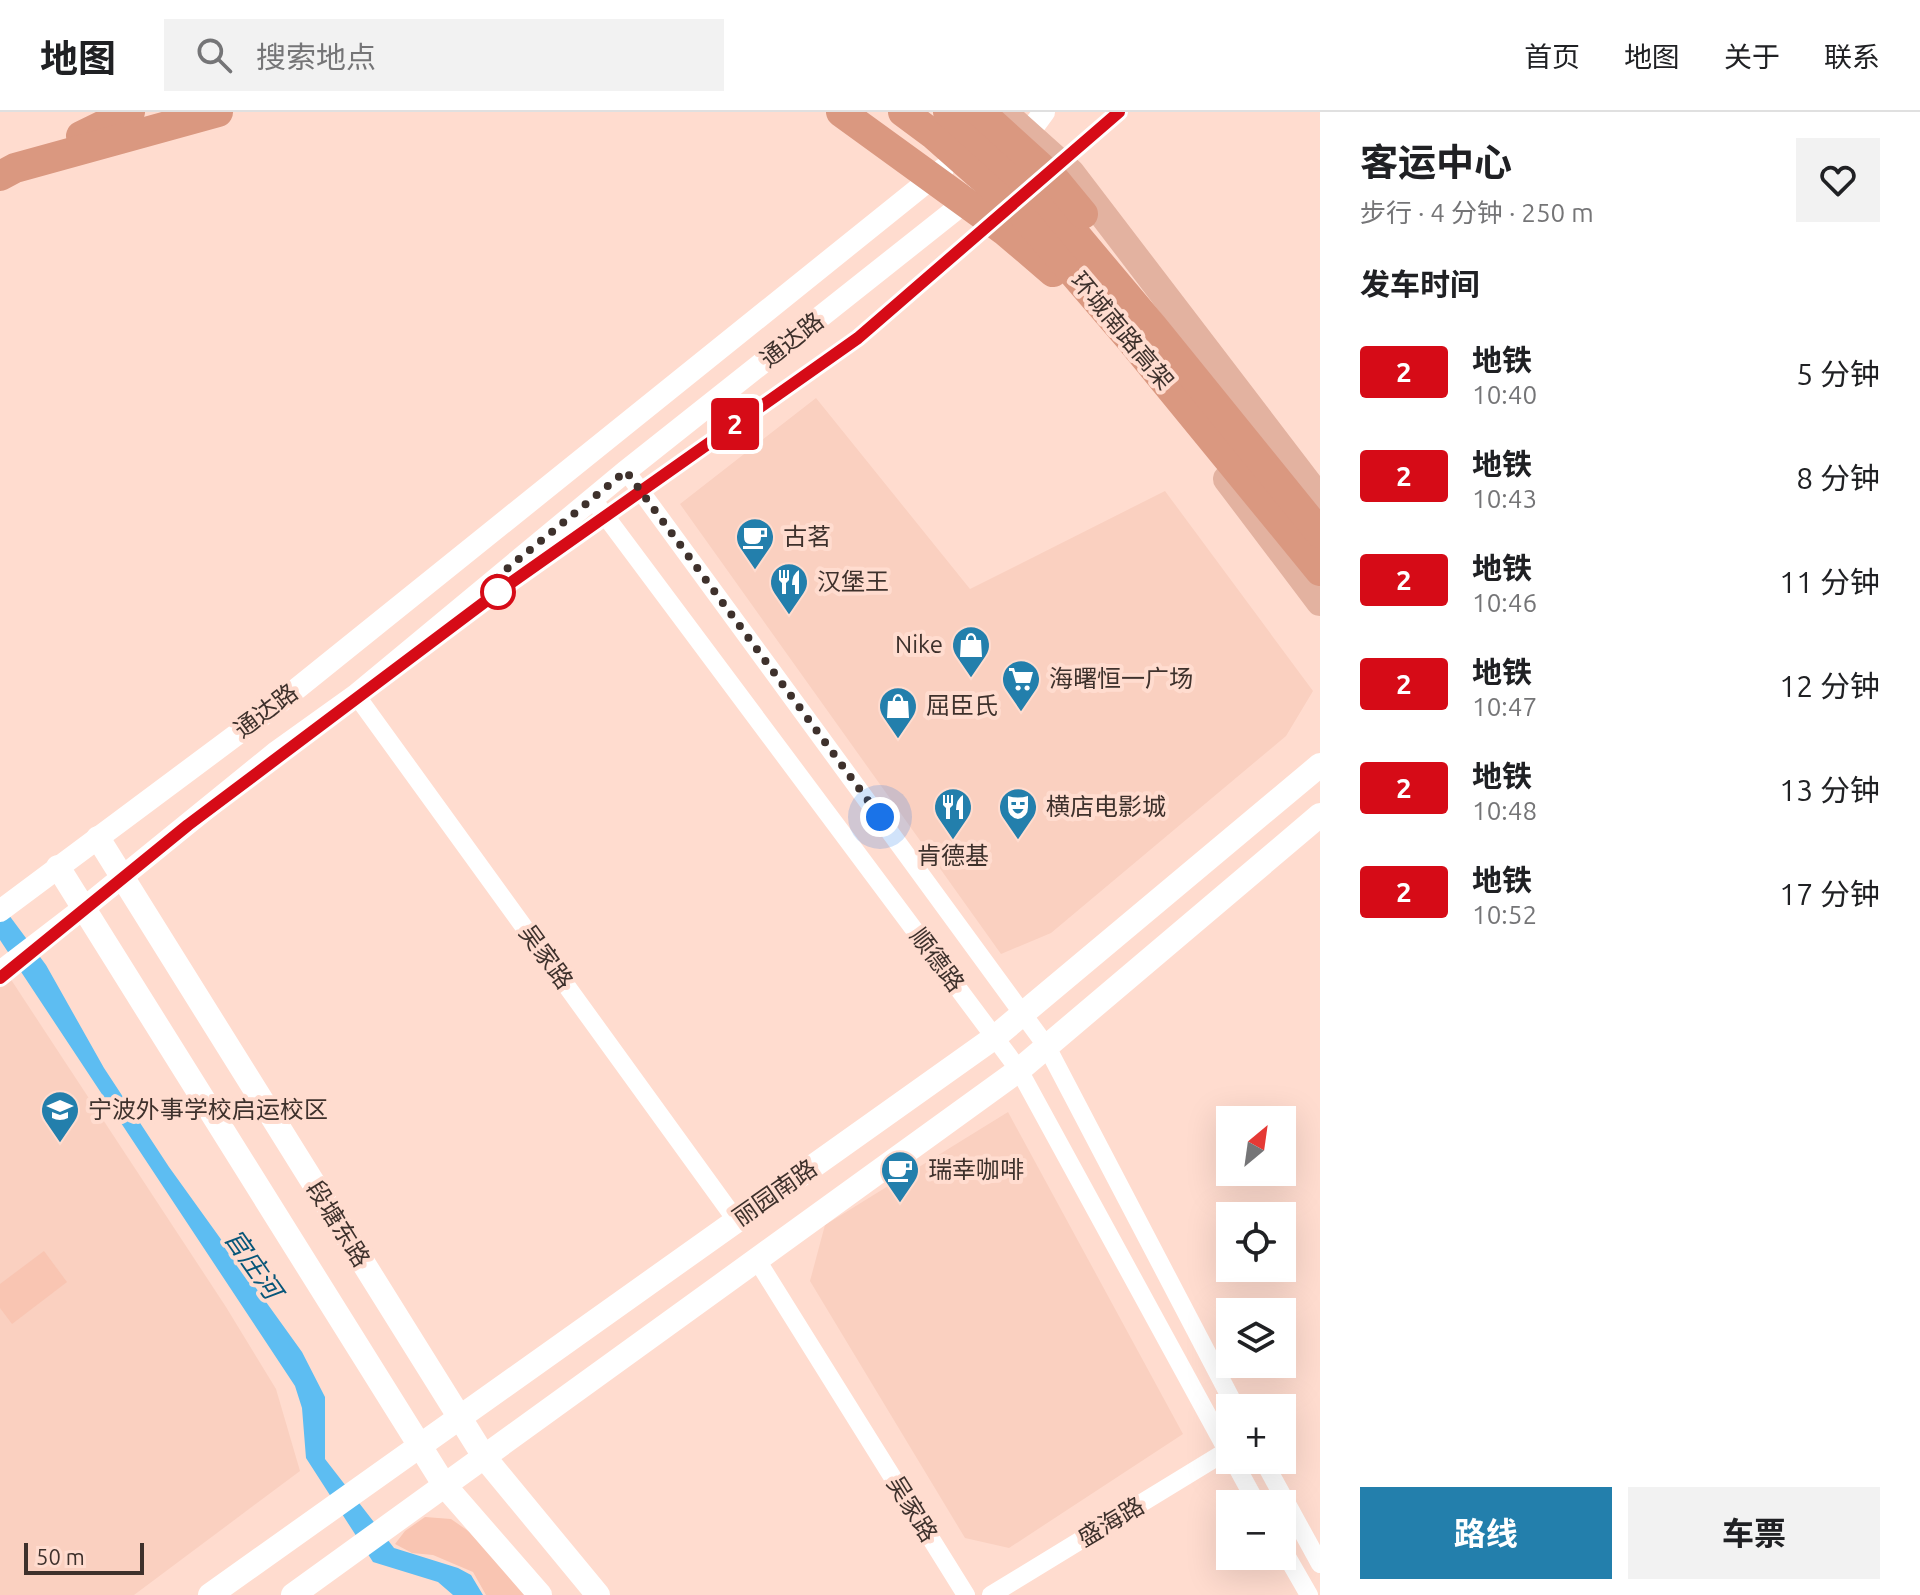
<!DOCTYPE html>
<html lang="zh">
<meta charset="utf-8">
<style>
body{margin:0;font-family:Ubuntu,"Noto Sans SC",sans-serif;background:#f2f2f2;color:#202124;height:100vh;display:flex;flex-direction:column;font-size:30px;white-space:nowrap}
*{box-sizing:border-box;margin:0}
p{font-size:26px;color:#757577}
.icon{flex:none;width:44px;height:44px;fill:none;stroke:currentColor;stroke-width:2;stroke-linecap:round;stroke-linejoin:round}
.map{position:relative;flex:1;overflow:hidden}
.side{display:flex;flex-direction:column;background:#fff;width:600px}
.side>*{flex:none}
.badge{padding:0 16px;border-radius:6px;font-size:28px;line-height:52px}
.needle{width:52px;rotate:29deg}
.buttons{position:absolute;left:1216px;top:994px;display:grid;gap:16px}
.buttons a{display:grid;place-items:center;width:80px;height:80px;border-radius:0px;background:#fff;box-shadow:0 8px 32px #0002;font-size:40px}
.scale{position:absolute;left:24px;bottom:20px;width:120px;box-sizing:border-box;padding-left:8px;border:4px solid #3e312c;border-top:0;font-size:22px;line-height:28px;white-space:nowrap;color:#3e312c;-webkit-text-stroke:6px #ffdccf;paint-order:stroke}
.you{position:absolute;width:40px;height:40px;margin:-20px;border:6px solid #fff;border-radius:50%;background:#1a73e8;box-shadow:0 0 0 12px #1a73e833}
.map>.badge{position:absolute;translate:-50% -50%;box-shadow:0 0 0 4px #fff}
h2{padding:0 40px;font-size:30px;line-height:72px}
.round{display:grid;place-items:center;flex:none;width:84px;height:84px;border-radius:0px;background:#f2f2f2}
.headline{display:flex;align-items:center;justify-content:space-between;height:136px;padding:0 40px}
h1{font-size:38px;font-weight:700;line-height:60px}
.cta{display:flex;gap:16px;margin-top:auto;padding:16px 40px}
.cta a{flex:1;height:92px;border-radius:0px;background:#237fac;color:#fff;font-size:32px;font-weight:700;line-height:92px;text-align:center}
.cta a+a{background:#f2f2f2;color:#202124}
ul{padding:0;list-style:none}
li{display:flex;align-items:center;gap:24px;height:104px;padding:0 40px}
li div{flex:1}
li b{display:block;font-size:30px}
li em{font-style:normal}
li .badge{min-width:88px;font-weight:700;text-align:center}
header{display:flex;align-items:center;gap:48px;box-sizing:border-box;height:112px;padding:0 40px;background:#fff;border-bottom:2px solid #e0e0e0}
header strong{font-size:38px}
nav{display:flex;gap:44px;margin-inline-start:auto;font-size:28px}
.search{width:560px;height:72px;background:#f2f2f2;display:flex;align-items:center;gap:20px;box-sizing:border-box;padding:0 28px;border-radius:0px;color:#757577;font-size:30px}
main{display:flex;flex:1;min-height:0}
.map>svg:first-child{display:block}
.built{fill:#fad0c0}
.green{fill:#f9c5b2}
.water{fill:#5dbdf2}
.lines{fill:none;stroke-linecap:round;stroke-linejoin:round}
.minor{stroke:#fff;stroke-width:18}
.tertiary{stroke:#fff;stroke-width:22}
.secondary{stroke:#fff;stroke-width:24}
.primary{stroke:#e3b2a0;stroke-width:28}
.trunk{stroke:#da9880;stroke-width:30}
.line-casing{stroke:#fff;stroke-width:18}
.line{stroke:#d60b17;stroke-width:12}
.walk{stroke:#3e312c;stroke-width:8;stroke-dasharray:0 14.4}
.stop-dot{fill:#fff;stroke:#d60b17;stroke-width:4}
.labels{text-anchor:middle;stroke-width:8;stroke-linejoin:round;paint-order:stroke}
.street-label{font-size:24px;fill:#3e312c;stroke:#ffdccf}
.poi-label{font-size:24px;fill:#3e312c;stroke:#ffdccf;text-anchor:start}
.water-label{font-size:26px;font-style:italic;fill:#075679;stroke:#ffdccf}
</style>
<header>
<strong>地图</strong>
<div class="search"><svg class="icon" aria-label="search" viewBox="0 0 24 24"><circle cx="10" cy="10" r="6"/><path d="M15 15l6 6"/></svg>搜索地点</div>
<nav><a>首页</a><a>地图</a><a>关于</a><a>联系</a></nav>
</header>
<main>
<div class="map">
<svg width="1320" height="1483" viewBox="0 0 1320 1483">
<rect width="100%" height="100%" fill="#ffdccf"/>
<g class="built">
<polygon points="816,286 970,477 1165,379 1313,579 1286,624 1051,821 1001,842 680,392"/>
<polygon points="8,863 226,1195 276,1277 300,1359 134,1483 0,1483 0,869"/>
<polygon points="1008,1000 1183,1322 1009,1436 965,1426 810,1169 825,1113"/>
</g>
<g class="green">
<polygon points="44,1139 67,1170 12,1212 0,1196 0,1172"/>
<polygon points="425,1405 451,1407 474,1423 529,1483 486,1483 473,1460 433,1443 412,1441 395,1432 405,1419"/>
</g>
<polygon class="water" points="0,791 46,853 104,956 169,1055 302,1240 325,1285 325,1347 394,1436 458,1456 471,1463 483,1483 453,1483 438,1470 373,1450 306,1346 302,1296 295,1274 0,828"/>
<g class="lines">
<g class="minor">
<polyline points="626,359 1047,935 1236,1296"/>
<polyline points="592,386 1019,958 1230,1344"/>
<polyline points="356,583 736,1108"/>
<polyline points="757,1148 966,1483"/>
<polyline points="1233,1348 1257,1392"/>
<polyline points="1263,1348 1320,1452"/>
<polyline points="1282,1436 1309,1483"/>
<polyline points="991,1483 1230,1337"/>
</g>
<g class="tertiary">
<polyline points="1019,34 1044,0"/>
<polyline points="0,799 279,591 943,57"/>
<polyline points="0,860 94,788 275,641 356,583 626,359 974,83"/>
</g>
<g class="secondary">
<polyline points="98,726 485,1346 598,1483"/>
<polyline points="58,755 445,1374 540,1483"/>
<polyline points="210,1483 995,925 1320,653"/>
<polyline points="293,1483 1019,958 1320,703"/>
</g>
<g class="primary">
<polyline points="1003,0 1071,61 1320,387"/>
<polyline points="1227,367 1320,490"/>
</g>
<g class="trunk">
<polyline points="841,0 1005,119 1053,160"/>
<polyline points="903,0 934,23 1020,99 1130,227 1320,459"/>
<polyline points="948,0 1048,90 1153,215 1320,421"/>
<polyline points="980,0 1055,68 1083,102"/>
<polyline points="81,24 130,0"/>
<polyline points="0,64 15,56 218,0"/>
</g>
</g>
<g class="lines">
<defs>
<polyline id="line" points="0,866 188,713 498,480 858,226 1119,0"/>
</defs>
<use href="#line" class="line-casing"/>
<use href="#line" class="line"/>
<polyline class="walk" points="498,480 497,465 626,359 880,705"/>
</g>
<defs>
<symbol id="cafe-pin" viewBox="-11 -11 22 30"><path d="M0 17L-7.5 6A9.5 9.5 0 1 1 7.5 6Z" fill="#237fac" stroke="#ffdccf"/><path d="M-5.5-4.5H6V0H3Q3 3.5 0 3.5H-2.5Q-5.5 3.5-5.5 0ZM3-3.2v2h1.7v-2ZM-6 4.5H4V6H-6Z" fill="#fff"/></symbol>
<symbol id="restaurant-pin" viewBox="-11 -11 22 30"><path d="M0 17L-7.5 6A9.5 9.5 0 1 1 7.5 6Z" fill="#237fac" stroke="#ffdccf"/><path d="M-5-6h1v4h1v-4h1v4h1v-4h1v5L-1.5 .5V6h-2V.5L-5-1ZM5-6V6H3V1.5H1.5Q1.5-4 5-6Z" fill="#fff"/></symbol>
<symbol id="shop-pin" viewBox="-11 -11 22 30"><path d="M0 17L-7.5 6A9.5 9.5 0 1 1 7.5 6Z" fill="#237fac" stroke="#ffdccf"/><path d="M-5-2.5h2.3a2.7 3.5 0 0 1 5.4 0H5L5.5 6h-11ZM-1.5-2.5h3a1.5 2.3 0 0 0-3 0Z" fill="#fff"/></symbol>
<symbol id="supermarket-pin" viewBox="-11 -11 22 30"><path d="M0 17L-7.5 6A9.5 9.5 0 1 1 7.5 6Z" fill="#237fac" stroke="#ffdccf"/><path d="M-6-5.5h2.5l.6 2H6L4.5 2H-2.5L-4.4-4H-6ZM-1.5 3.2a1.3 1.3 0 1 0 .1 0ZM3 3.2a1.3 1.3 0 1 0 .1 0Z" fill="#fff"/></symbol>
<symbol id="theatre-pin" viewBox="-11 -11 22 30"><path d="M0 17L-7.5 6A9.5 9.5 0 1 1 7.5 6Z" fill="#237fac" stroke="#ffdccf"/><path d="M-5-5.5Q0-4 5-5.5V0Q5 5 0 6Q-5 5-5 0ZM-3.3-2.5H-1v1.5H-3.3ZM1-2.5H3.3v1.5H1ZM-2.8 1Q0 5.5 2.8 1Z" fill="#fff"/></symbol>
<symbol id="school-pin" viewBox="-11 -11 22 30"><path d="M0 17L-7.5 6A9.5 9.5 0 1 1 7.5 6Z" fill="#237fac" stroke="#ffdccf"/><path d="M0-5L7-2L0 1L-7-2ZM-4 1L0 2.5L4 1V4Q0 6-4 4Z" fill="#fff"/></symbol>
</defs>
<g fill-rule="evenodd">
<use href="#cafe-pin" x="733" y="403" width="44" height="60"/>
<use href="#restaurant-pin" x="767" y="448" width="44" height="60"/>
<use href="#shop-pin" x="949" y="511" width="44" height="60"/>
<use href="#supermarket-pin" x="999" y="545" width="44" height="60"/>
<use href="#shop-pin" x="876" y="572" width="44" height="60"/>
<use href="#restaurant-pin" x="931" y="673" width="44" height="60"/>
<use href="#theatre-pin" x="996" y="673" width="44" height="60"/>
<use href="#school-pin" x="38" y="976" width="44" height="60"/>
<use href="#cafe-pin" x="878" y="1036" width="44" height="60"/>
</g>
<circle class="stop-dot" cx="498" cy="480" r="16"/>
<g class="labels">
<g class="street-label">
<text transform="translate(1122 219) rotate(50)" y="8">环城南路高架</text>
<text transform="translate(792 228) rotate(-38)" y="8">通达路</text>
<text transform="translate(266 599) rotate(-37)" y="8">通达路</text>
<text transform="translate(546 845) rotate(54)" y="8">吴家路</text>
<text transform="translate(937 848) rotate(53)" y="8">顺德路</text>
<text transform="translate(775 1081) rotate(-35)" y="8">丽园南路</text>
<text transform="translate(338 1112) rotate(58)" y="8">段塘东路</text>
<text transform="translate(912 1397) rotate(58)" y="8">吴家路</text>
<text transform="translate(1111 1410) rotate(-31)" y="8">盛海路</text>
</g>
<g class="poi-label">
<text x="783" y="433">古茗</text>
<text x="817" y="478">汉堡王</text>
<text x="943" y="541" text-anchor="end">Nike</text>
<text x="1049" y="575">海曙恒一广场</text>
<text x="926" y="602">屈臣氏</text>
<text x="1046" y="703">横店电影城</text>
<text x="953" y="752" text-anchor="middle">肯德基</text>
<text x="88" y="1006">宁波外事学校启运校区</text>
<text x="928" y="1066">瑞幸咖啡</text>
</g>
<g class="water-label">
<text transform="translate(253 1152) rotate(55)" y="9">官庄河</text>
</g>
</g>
</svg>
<div class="buttons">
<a><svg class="needle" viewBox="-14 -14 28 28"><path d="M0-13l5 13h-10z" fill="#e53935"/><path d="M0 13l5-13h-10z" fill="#757577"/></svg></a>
<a><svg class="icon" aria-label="locate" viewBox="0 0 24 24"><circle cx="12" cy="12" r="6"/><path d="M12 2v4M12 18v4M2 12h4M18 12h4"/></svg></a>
<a><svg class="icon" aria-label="layers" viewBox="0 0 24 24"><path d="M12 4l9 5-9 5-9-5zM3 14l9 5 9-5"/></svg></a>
<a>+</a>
<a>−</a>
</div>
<div class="scale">50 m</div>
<div class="you" style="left:880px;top:705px"></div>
<b class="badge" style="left:735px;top:312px;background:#d60b17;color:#fff">2</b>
</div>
<section class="side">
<div class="headline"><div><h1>客运中心</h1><p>步行 · 4 分钟 · 250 m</p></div><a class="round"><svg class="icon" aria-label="heart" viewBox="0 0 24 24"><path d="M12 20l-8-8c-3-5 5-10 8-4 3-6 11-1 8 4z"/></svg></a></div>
<h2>发车时间</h2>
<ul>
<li><span class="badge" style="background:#d60b17;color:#fff">2</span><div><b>地铁</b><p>10:40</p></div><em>5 分钟</em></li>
<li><span class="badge" style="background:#d60b17;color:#fff">2</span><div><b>地铁</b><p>10:43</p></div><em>8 分钟</em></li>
<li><span class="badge" style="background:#d60b17;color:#fff">2</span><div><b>地铁</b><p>10:46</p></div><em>11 分钟</em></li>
<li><span class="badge" style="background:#d60b17;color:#fff">2</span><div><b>地铁</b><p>10:47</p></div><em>12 分钟</em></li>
<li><span class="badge" style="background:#d60b17;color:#fff">2</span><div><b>地铁</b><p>10:48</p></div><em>13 分钟</em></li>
<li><span class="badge" style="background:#d60b17;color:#fff">2</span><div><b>地铁</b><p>10:52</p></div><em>17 分钟</em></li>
</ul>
<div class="cta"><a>路线</a><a>车票</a></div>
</section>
</main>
